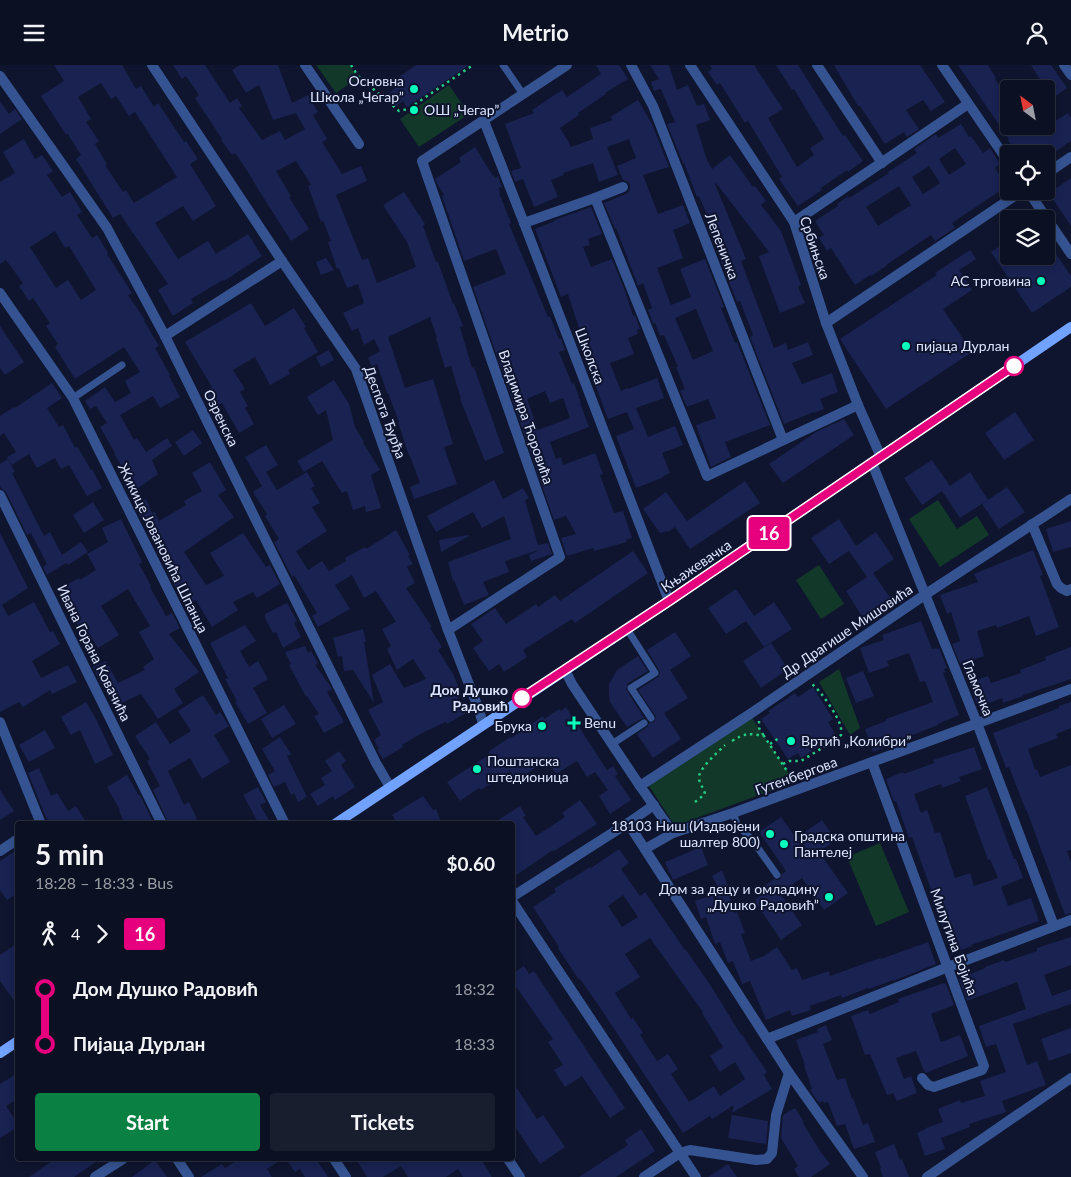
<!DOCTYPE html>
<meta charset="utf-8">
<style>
body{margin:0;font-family:Lato,sans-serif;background:#191e2f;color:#f1f3f6;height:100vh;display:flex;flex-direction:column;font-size:19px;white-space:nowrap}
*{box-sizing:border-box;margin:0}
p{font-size:16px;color:#9a9da5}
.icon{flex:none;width:28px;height:28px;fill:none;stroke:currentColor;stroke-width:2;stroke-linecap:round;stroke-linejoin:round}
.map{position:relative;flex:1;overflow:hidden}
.drawer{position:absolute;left:15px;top:756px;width:500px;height:340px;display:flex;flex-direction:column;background:#0b1022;border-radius:5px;box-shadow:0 2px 8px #0003,0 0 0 1px #2b3040}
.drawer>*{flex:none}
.badge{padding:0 10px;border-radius:4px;font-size:18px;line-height:32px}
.needle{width:32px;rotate:328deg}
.controls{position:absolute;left:1000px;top:15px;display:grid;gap:10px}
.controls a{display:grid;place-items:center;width:55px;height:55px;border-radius:5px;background:#0b1022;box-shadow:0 2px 8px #0003,0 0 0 1px #2b3040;font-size:25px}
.map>.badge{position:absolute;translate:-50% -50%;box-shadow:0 0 0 2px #fff}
.legs{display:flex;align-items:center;gap:8px;height:55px;padding:0 20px;font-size:16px}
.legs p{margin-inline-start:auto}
.summary{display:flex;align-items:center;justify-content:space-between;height:85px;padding:0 20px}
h1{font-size:28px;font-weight:700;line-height:38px}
.cta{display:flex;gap:10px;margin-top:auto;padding:10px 20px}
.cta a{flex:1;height:58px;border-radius:5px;background:#0b8043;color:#fff;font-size:20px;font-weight:700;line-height:58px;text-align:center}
.cta a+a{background:#191e2f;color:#f1f3f6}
ul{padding:0 20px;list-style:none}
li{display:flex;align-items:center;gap:18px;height:55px;font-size:19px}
li i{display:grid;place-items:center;width:8px;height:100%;margin:0 6px;background:currentColor}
li i::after{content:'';width:12px;height:12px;margin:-6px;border:4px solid;border-radius:50%;background:#0b1022}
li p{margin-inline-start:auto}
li:first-child i{background:linear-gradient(#0000 50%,currentColor 0)}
li:last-child i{background:linear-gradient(currentColor 50%,#0000 0)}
header{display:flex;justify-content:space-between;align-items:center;height:65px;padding:0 20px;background:#0b1022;font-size:22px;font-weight:700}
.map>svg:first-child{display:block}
.green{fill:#113829}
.building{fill:#192251;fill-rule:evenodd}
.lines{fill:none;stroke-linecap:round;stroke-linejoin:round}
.path{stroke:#24cb83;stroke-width:2.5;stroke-dasharray:2.5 4;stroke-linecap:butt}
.service{stroke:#355391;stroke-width:7}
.minor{stroke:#355391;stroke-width:10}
.tertiary{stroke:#355391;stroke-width:10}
.secondary{stroke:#72a2ff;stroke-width:10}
.line-1-casing{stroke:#fff;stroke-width:11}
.line-1{stroke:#e6007e;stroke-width:8}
.poi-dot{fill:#07ffbd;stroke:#0f152e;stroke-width:2}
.stop-1-dot{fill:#fff;stroke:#e6007e;stroke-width:2.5}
.labels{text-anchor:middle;stroke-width:4;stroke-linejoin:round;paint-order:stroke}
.poi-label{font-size:14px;fill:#dbe4ff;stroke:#0f152e;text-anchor:start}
.street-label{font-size:14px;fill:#dbe4ff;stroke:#0f152e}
.stop-label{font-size:14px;font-weight:bold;fill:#dbe4ff;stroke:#0f152e;text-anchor:end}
</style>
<header><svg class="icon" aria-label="menu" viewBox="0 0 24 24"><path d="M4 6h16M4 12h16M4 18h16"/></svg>Metrio<svg class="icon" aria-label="person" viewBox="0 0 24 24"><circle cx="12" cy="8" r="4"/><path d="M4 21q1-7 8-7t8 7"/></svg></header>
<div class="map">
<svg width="1071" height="1112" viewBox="0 0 1071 1112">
<rect width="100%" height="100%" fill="#0f152e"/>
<g class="green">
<polygon points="316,0 349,0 358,13 336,28"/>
<polygon points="449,20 469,49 419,82 400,54"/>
<polygon points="938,435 957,464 977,451 989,470 940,502 909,454"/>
<polygon points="819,500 844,539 821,554 796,515"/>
<polygon points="839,604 860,663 850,670 819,617"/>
<polygon points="752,653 795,717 675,761 649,721"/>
<polygon points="880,778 909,847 876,861 847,792"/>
</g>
<g class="building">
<path d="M54,0H122L136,24L141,21L154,42L158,38L184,77L186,76L198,94L190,99L216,141L193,156L183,141L155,158L178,194L208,176L216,189L248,169L262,191L224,216L223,215L191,234L193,238L173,251L158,225L168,219L120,149L113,153L76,94L81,90L67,68L66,70L41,31L64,16ZM101,18L111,34L116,31L129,51L135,47L177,112L134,138L126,125L123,127L105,100L107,99L95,79L99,76L86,57L91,54L78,32Z"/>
<polygon points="173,0 205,0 230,38 237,33 242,41 239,43 262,75 280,66 285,75 305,64 296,48 273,55 259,20 246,28 232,5 240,0 278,0 292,38 308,30 318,47 313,50 327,74 322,77 342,109 361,101 367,116 336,130 362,195 368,193 377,218 416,202 407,177 383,140 404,127 425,159 423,161 436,197 438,197 453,239 454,238 463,261 460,262 472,303 474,302 504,388 485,396 460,334 461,334 451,301 445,303 436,273 437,273 430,252 388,272 405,323 433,314 453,379 444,382 457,419 414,434 410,422 420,418 410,391 409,391 398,357 399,357 388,328 387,328 377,299 371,301 368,293 380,286 374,274 364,280 358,263 352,266 343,248 364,238 358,219 347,223 339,203 337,204 328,177 331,176 323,156 321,157 308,121 311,120 296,96 276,106 291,131 289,132 309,164 291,176 258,124 248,107 235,88 232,90 221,75 222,74 195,33 199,30 186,11 182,14"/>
<polygon points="416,0 469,0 407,42 403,36 395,42 386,30 403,18 399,12"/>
<path d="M596,0H619L628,14L605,28L606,29L578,48L579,50L560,63L568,76L571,82L593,74L590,63L613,55L610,52L638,35L652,59L669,102L643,110L658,149L683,140L690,158L673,165L683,193L657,203L671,240L691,232L680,204L705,194L724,242L721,243L735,278L737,277L770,360L725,377L731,392L711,402L696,360L716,353L708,334L687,342L680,326L685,324L676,302H678L664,270L660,271L655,258L653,259L648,245L652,243L643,218L638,221L616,163L615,164L604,138L628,128L630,123V120L628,117L623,115L617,101L636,93L629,74L607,82L618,110L599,117L593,98L563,108L564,110L551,115L558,132L534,142L523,114L515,117L511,106L521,103L505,59L534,48L532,45L562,25L567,32L601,9ZM696,244L713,286L693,295L675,253Z"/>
<polygon points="650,0 669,0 677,25 688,20 697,41 704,39 710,55 696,60 707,95 712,104 730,90 753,122 755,121 766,136 761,140 781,166 801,220 798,222 805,238 780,248 759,191 769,187 716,118 715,119 746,194 741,196 774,283 786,278 788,285 808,277 813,290 792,298 802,319 832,308 838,327 820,334 824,344 814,348 814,347 784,359 750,272 753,270 740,236 737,237 718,189 720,189 709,158 710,157 699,131 697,132 684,98 683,98 667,59 675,57 661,24 654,26 651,17 659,14"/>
<polygon points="710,0 754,0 783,44 768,53 797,102 814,90 810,83 824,74 794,24 792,25 776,0 798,0 843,71 845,70 863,96 848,107 847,105 821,123 822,125 798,141 779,114 782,112 748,56 745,58 720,18 717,20 708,7 712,4"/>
<polygon points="834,0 920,0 945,37 931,46 923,35 906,45 919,64 907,72 904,67 885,79 860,41 858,41"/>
<polygon points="958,0 988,0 996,13 995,14 1009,35 1009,61 1047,61 1068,48 1071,53 1071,76 1052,89 1017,89 1008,75 1009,74"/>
<polygon points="1031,0 1051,0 1067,23 1046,38 1046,24"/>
<polygon points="0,37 9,49 15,44 22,54 0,69"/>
<path d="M961,59L969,72L971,71L983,88L990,83L1000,99L995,103L1007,121L952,158L955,163L935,176L931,170L886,200V201L871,211L870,210L855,220L831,183L827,186L819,173L824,170L815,156L838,141L837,139L848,131L849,133L889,108L888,107L917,88L914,84L936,69L938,73ZM955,83L966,99L949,110L939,94ZM929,101L940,118L923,129L912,112ZM899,121L911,140L878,161L866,142Z"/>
<path d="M24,74L35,94L42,90L53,106L47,110L62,132L70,127L82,147L77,150L92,173L97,170L108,188L107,189L132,228L128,230L145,255L144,256L159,281L155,283L170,310L169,311L180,332L160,343L153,331L120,350L134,375L137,373L146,387L167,373L172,381L152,395L158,409L134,426L124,404L114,389L115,388L100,362L107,358L96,341L90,344L85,336L105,322L115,337L131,328L125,316L140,307L124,282L75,314L55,282L58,279L46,261L50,258L33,233L29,236L19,221L23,218L6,195L0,199V117L15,108L3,87ZM55,166L65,183L69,181L96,225L81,235L68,215L56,223L30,182Z"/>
<path d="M475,82L493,111L494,110L495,113L498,111L502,122L499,123L500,128H499L511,158L509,159L548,252L550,251L559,274L561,273L565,285L559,287L572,319L574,318L581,338H580L589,362L550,377L556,394L561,392L563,400L595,388L603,409L600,410L614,448L623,446L632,473L626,475L627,477L594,486L593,483L567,491L561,473L576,469L566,451L554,455L473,222L506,209L496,184L464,196L442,131L444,130L437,119L435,114L461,97L459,93ZM545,326L550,338L563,333L570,353L538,365L527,334Z"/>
<polygon points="1071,113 1071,161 1049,128"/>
<polygon points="591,142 602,169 588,174 590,180 583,182 591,202 612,194 625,226 633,251 635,250 640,264 637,265 638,269 628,273 634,289 610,298 621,326 628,323 628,324 657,313 664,333 636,343 648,372 675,361 683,380 662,388 670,408 663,411 664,412 636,423 616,371 634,364 627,347 608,354 582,284 580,285 574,269 580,266 568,229 561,232 535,164 555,156 554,155"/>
<polygon points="1046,174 1071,211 1071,222 1032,248 991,187 1009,175 1009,191 1046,191"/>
<polygon points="970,185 976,194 959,205 972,225 943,244 972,287 886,344 840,274 937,210 935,208"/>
<polygon points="326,193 334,205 321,210 316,197"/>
<polygon points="251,238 265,261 294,243 306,262 304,263 318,287 288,305 290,309 270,320 255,292 233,305 245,324 240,327 248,341 245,343 254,359 239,368 222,338 213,343 203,327 212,322 185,277"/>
<polygon points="0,261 24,297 5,310 0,303"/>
<polygon points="329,285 334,295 321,302 316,292"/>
<polygon points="334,315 349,339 355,362 364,377 363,378 380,405 371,410 381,443 366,447 365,441 353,445 347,426 342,428 322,396 304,407 297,396 333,375 326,345 318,350 307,332"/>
<polygon points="52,318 62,333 47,343 59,362 63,360 75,383 77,381 91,405 92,404 102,423 87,431 69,400 61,404 55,393 37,403 29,389 12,400 7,392 16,387 4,368 0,371 0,351 14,342 15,343"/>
<polygon points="1015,347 1034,375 1004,395 985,368"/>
<polygon points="844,354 854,370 783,418 769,399 816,367"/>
<polygon points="193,365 202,378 184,391 175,377"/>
<polygon points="266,380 278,400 266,407 277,425 307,407 315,421 311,423 320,438 312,442 327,466 296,486 308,505 322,496 329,506 346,496 345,493 365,482 366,484 396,465 410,490 408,491 413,499 407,502 415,518 406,523 432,562 430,563 442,582 438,585 453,609 462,630 457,632 466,648 447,659 446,657 422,668 402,680 403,682 383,694 377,685 379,684 374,675 381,670 368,645 383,637 372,610 390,599 404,623 426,614 413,594 397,605 387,584 391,581 382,564 396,557 376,526 364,533 352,510 335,520 350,544 318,562 312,551 317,548 294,510 292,512 274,477 279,474 265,451 267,449 253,427 262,421 245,392"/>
<polygon points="8,394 15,407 12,408 44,471 50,467 62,490 81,477 88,487 68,500 66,498 47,510 43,502 47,499 31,468 27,470 6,427 1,423 0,421 0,399"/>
<polygon points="932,395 950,421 970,407 988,435 960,453 942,426 922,440 904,413"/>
<polygon points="210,397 226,425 218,430 234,452 184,487 206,520 224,511 210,488 243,468 266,502 270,500 280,519 257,533 253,527 233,537 238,545 212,562 196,535 188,540 172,517 159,490 164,487 143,452 141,453 134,441 146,434 152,448 155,447 159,456 186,440 184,436 202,426 192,408"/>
<polygon points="494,415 503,434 523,423 529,433 525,435 538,480 548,478 552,489 531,496 529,490 539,485 505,496 509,507 483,517 489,530 464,540 454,515 453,516 448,497 511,474 504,451 482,463 473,447 436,467 427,451"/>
<polygon points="745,416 760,438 690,484 675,462 668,467 668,466 660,468 643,444 666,427 687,456"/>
<polygon points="1007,422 1025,447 999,464 982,439"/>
<polygon points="93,437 104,455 84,468 73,450"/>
<polygon points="121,454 142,497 139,499 151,521 150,522 166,551 172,548 180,563 169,569 199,607 174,624 183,638 158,654 141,629 115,641 104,617 101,619 93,602 106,596 118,618 145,605 143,602 154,594 139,567 150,561 128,524 101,541 119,570 98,583 85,562 80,565 59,524 79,513 80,515 96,505 87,489 108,477 102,463"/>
<polygon points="839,454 856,481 876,467 894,494 873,508 891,534 863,553 846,526 867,512 849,486 829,499 811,473"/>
<polygon points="1071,456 1071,482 1053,487 1046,464"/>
<polygon points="0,468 28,523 2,540 8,551 34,537 50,567 53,566 60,579 32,596 41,613 68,600 77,617 52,629 50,625 23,642 19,637 0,647"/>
<polygon points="468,470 469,471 441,487 439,475"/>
<polygon points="1033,485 1043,510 1040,511 1059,562 1036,571 1029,551 997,563 996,560 977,566 984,591 960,599 952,579 960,576 951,547 947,549 940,530 978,517 974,509"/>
<polygon points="633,486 648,508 575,558 572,554 523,585 527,592 504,607 499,599 489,606 473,583 483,576 471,559 495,543 506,559 536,539 538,542 555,530 560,536"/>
<polygon points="736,524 754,551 774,537 792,564 764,582 746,556 726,569 708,543"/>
<polygon points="287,538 297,556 294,558 301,572 283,583 276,567 273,568 265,553 265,549"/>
<polygon points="921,556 932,584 936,583 937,584 939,583 947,603 944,604 946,607 943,608 959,650 938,659 938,660 915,669 891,679 891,680 873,687 865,664 886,656 886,654 933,637 925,616 920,617 909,588 887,596 889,601 869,608 860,583 884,575 882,570"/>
<polygon points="245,560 256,576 240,586 249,602 258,596 268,614 253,623 267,648 248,659 235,637 237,636 225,614 228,613 210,578"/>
<polygon points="363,564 366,576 364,577 374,638 353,605 344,606 342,591 338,592 333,573"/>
<polygon points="675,567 691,591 670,605 688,633 664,648 681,674 653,693 637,669 647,662 649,658 654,657 656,652 638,625 658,612 660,608 659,605 647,585"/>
<polygon points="771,578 788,604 761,623 743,596"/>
<polygon points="305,581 308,588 311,586 318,598 315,600 331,622 332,624 327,627 344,657 324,668 314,651 319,649 307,631 306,632 289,600 291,599 285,587"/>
<polygon points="1071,582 1071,614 1023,630 1023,631 1003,638 1002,633 978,642 969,618 988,611 991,618 1021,608 1020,605 1046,595 1045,592"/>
<polygon points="638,591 648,606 628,618 626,624 644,653 641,654 627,662 610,637 609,631 609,619 617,605"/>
<polygon points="863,606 874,631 856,638 846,613"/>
<polygon points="813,622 833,654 828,657 836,670 801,693 798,688 788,694 761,654 770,648 768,646 795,628 798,632"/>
<polygon points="203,630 216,650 220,647 229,661 214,670 230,697 202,714 190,693 168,706 184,740 189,737 197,754 188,759 169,759 153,725 160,721 147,696 150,694 135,671 156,657 170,679 191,666 178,646"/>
<polygon points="86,637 96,654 113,690 95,699 80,665 71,670 61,652"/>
<polygon points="1071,637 1071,663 1056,669 1058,673 1028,684 1035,705 1037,704 1040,712 1071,700 1071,785 1067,786 1071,797 1071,848 1065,850 1027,746 1026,746 1009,702 1006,703 993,668 1059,643 1059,641"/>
<polygon points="284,640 296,659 272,673 261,654"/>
<polygon points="566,642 607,705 613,701 618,709 615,711 631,735 610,749 599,731 608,725 595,707 587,712 577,696 556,709 547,695 516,716 510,706 481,725 479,723 460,736 447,717 490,689 488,687 510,672 511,673 543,651 544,654 559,644 561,646"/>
<polygon points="45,665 55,683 29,697 19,680"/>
<polygon points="280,672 291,689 287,691 307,732 298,737 294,728 291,730 285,717 274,722 268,710 275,706 262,684"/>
<polygon points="974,682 982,704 959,712 961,716 942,723 941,719 914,729 921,748 927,745 935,768 940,767 955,813 970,808 974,821 998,813 990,794 988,795 965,731 987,722 1014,794 1016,794 1023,813 1001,822 1008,841 1031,833 1039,856 971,880 972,881 952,888 930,828 932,827 912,772 909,773 896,736 894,737 886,714 903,707 904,709 934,698 933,695"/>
<polygon points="339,686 346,696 341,700 355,722 335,735 333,731 318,741 310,729 325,720 321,713 332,706 325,696"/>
<polygon points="39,703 51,731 57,728 68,746 76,741 87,759 50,759 45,750 28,708"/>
<polygon points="127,710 139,731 140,730 154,759 125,759 119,746 120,745 107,722"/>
<polygon points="258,722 266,737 260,740 271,759 259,759 243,730"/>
<polygon points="0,725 14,746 0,755"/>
<polygon points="423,731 433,745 436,744 442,759 398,759 392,750"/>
<polygon points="580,735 597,759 554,786 553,785 512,813 512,759 492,759 520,741 526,751 523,752 536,771 565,752 562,748"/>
<polygon points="781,752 796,773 822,755 836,775 819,787 848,828 824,845 802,813 780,828 802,860 781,875 756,838 756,834 765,828 762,823 774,814 777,815 780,814 782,809 786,806 759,767"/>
<polygon points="701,782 708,800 673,815 665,797"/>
<polygon points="18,784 18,828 7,835 0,825 0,796"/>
<path d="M619,784L629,798L621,804L640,831L645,827L685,885H686L711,921L741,970H742L767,1007L764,1010L772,1024L732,1048L734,1040L712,1054L710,1051L683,1068L597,938L580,914L579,915L558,883L559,882L533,842L556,827L554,824L569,814L570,815L590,802L591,803ZM623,830L638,852L622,862L608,841ZM650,873L703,947L702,948L723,982L710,991L720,1007L735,997L745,1014L720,1031L714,1021L689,1037L671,1009L678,1004L668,989L657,996L640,970L643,968L633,953L631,954L615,928L640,912L625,889Z"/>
<polygon points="722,805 728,821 720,826 712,811"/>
<polygon points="727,825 735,848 737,847 745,868 741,869 751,896 764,891 777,882 792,905 797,903 802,915 829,906 830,911 880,893 881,894 928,877 936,899 893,916 893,915 869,924 868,923 842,933 841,930 810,941 811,945 792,951 790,945 766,955 750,916 742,919 733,896 728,898 720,877 715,879 706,852 701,854 695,836"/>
<polygon points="1071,872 1071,900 1044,910 1052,931 1071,924 1071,939 1013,959 1027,1000 1037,996 1046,1020 1002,1036 1006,1047 969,1059 970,1062 941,1073 945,1084 925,1091 917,1068 926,1064 926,1063 943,1057 938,1044 960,1035 961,1038 985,1031 980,1016 1006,1007 996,979 986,982 979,961 1026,944 1017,917 967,936 959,914 985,903 985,902 1004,895 1005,897 1037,886 1037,883"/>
<polygon points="18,878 18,941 0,916 0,890"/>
<polygon points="524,901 529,909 534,906 625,1043 610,1053 582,1011 565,1022 554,1005 563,1000 548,977 553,974 512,916 512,909"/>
<polygon points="944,918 946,919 954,940 931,949 941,977 960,970 968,991 926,1008 924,1006 916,986 896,993 904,1014 911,1011 917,1028 897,1036 893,1028 887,1030 870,989 865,990 851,951 868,945 870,949 899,937 898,934"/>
<polygon points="826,960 832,975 823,979 837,1015 845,1013 852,1034 853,1033 863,1060 868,1058 875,1077 854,1084 845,1059 837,1061 828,1037 824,1038 823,1036 819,1038 812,1028 810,1024 812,1024 804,1000 805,1000 796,975 818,967 817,964"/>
<polygon points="1071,963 1071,988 1049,996 1041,974"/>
<polygon points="18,1008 18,1034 6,1041 18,1059 18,1062 0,1073 0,1019"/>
<polygon points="512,1016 537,1054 543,1050 565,1082 540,1099 512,1057"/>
<polygon points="795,1043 804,1057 803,1058 820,1086 830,1099 811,1112 799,1112 794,1104 798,1101 781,1073 783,1050"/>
<polygon points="732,1050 768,1056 766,1079 728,1073"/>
<polygon points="641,1064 655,1086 616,1112 579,1112 628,1080 625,1075"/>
<polygon points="894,1079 900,1095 902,1094 909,1112 883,1112 880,1104 881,1103 875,1087"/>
<polygon points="55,1094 100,1094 74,1112 29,1112"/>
<polygon points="239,1094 282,1094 267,1104 272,1112 201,1112 222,1099 225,1103"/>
<polygon points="286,1094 316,1094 328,1112 305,1112 300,1104 295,1107"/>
<polygon points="356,1094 481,1094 492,1112 463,1112 458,1104 446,1112 408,1112 401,1101 383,1112 367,1112"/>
<polygon points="155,1095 167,1112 132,1112"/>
<polygon points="728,1099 737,1112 708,1112"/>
</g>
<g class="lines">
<g class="path">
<polyline points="351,0 358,11 399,46 408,44 473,0"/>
<polyline points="759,656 759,663 764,671"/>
<path d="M732,676C745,668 749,668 764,671L793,715"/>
<polyline points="770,679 779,673"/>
<path d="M783,699L789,696H801L832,677L841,670C841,669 841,664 841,662C838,651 821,626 812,619"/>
<path d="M695,737L705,729C704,723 700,720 699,714C697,705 718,687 725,680"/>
</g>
<g class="service">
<polyline points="503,0 523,29"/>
<polyline points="73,333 122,300"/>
<polyline points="627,564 655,608 631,623 651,653"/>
<polyline points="612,679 644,658"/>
<polyline points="733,748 737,759 753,776 777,810"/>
</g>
<g class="minor">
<polyline points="152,0 282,196 356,304 448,565 479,645 483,659"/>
<polyline points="305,0 359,79"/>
<polyline points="631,0 653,41 783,375"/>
<polyline points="690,0 794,157 826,258 858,340 881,392"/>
<polyline points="817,0 882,98"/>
<polyline points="942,0 1009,98"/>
<polyline points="1064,0 1071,10"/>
<polyline points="0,11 107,163 165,271 376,698 390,722"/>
<polyline points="484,56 524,158 669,536"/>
<polyline points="1046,109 1071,92"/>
<polyline points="1028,126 1071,189"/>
<polyline points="595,133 707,411 858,340"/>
<polyline points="794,157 968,39"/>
<polyline points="524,158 595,133 623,122"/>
<polyline points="0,228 73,333 285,759"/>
<polyline points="826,258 1022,126"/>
<polyline points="165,271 282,196"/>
<polyline points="872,398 977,658 1054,861"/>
<polyline points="0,430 162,759"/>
<polyline points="1032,459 1057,519 1061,523 1067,526 1071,524"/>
<polyline points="448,565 560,492 422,96 567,0"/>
<polyline points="565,605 572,619 640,721 673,768"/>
<polyline points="0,657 41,759"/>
<polyline points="872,697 984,1001 982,1005 934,1022 928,1020 922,1013"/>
<polyline points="640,721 750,649 926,529 1071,434"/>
<polyline points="628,758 789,1008 863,1112"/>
<polyline points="645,784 673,768 733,748 1071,624"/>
<polyline points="0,786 18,774"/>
<polyline points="512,832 628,758 654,740"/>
<polyline points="512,836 696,1112"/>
<polyline points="767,974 948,902 1071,855"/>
<polyline points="177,1094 189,1112"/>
<polyline points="334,1094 346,1112"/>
<polyline points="95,1112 123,1094"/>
<polyline points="644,1112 680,1088 690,1085 756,1095 767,1094 772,1088 776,1050 789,1008"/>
<polyline points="927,1112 1071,1013"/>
</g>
<polyline class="tertiary" points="508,1094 520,1112"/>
<g class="secondary">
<polyline points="335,759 669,536 1071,262"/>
<polyline points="0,988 18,976"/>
</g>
</g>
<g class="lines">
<defs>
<polyline id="line-1" points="522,633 669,536 1014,301"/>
</defs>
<use href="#line-1" class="line-1-casing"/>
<use href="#line-1" class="line-1"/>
</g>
<g class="poi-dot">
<circle cx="414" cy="24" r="5"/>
<circle cx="414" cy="45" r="5"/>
<circle cx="1041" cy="216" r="5"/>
<circle cx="906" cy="281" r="5"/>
<path d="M571.5 650.5h5v5h5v5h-5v5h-5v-5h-5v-5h5z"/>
<circle cx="542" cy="661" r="5"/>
<circle cx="791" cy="676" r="5"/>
<circle cx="477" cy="704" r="5"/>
<circle cx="770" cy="769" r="5"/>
<circle cx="784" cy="779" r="5"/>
<circle cx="829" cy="832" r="5"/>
</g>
<g class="stop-1-dot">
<circle cx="1014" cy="301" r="9"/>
<circle cx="522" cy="633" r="9"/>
</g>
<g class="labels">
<g class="poi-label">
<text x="404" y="21" text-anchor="end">Основна<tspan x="404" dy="16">Школа „Чегар”</tspan></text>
<text x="424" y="50">ОШ „Чегар”</text>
<text x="1031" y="221" text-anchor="end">АС трговина</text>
<text x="916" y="286">пијаца Дурлан</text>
<text x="584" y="663">Benu</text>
<text x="532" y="666" text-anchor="end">Брука</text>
<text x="801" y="681">Вртић „Колибри”</text>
<text x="487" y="701">Поштанска<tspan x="487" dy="16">штедионица</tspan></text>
<text x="760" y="766" text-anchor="end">18103 Ниш (Издвојени<tspan x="760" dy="16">шалтер 800)</tspan></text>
<text x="794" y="776">Градска општина<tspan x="794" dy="16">Пантелеј</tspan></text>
<text x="819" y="829" text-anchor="end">Дом за децу и омладину<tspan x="819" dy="16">„Душко Радовић”</tspan></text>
</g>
<g class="street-label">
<text transform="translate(722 181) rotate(69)" y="5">Лепеничка</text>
<text transform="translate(815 183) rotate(71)" y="5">Србињска</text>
<text transform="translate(590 291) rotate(69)" y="5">Школска</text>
<text transform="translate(385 347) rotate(70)" y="5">Деспота Ђурђа</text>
<text transform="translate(526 352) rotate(71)" y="5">Владимира Ћоровића</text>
<text transform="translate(221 353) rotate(64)" y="5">Озренска</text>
<text transform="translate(163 483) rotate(64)" y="5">Жикице Јовановића Шпанца</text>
<text transform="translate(696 501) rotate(-34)" y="5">Књажевачка</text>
<text transform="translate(847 566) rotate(-34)" y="5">Др Драгише Мишовића</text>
<text transform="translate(94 588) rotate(64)" y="5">Ивана Горана Ковачића</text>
<text transform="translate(978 623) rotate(68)" y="5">Гламочка</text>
<text transform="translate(796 711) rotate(-20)" y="5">Гутенбергова</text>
<text transform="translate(954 877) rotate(70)" y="5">Милутина Бојића</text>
</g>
<g class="stop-label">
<text x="508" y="630">Дом Душко<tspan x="508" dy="16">Радовић</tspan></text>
</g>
</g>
</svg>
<div class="controls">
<a><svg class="needle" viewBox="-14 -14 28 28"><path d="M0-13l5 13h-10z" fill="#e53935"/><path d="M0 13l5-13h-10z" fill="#9a9da5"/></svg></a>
<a><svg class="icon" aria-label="locate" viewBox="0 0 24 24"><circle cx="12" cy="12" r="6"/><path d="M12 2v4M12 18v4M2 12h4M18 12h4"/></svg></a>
<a><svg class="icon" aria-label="layers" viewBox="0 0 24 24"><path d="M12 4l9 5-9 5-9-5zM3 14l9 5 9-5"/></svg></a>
</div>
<b class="badge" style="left:769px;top:468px;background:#e6007e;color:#fff">16</b>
<section class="drawer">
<div class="summary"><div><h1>5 min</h1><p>18:28 – 18:33 · Bus</p></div><b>$0.60</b></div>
<div class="legs"><svg class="icon" aria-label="walk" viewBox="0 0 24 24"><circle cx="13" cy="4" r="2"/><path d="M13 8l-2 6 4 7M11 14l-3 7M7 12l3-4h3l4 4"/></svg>4<svg class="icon" aria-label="forward" viewBox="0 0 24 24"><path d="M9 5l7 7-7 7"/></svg><b class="badge" style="background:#e6007e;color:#fff">16</b></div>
<ul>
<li><i style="color:#e6007e"></i><b>Дом Душко Радовић</b><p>18:32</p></li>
<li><i style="color:#e6007e"></i><b>Пијаца Дурлан</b><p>18:33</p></li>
</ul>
<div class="cta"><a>Start</a><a>Tickets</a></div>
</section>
</div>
